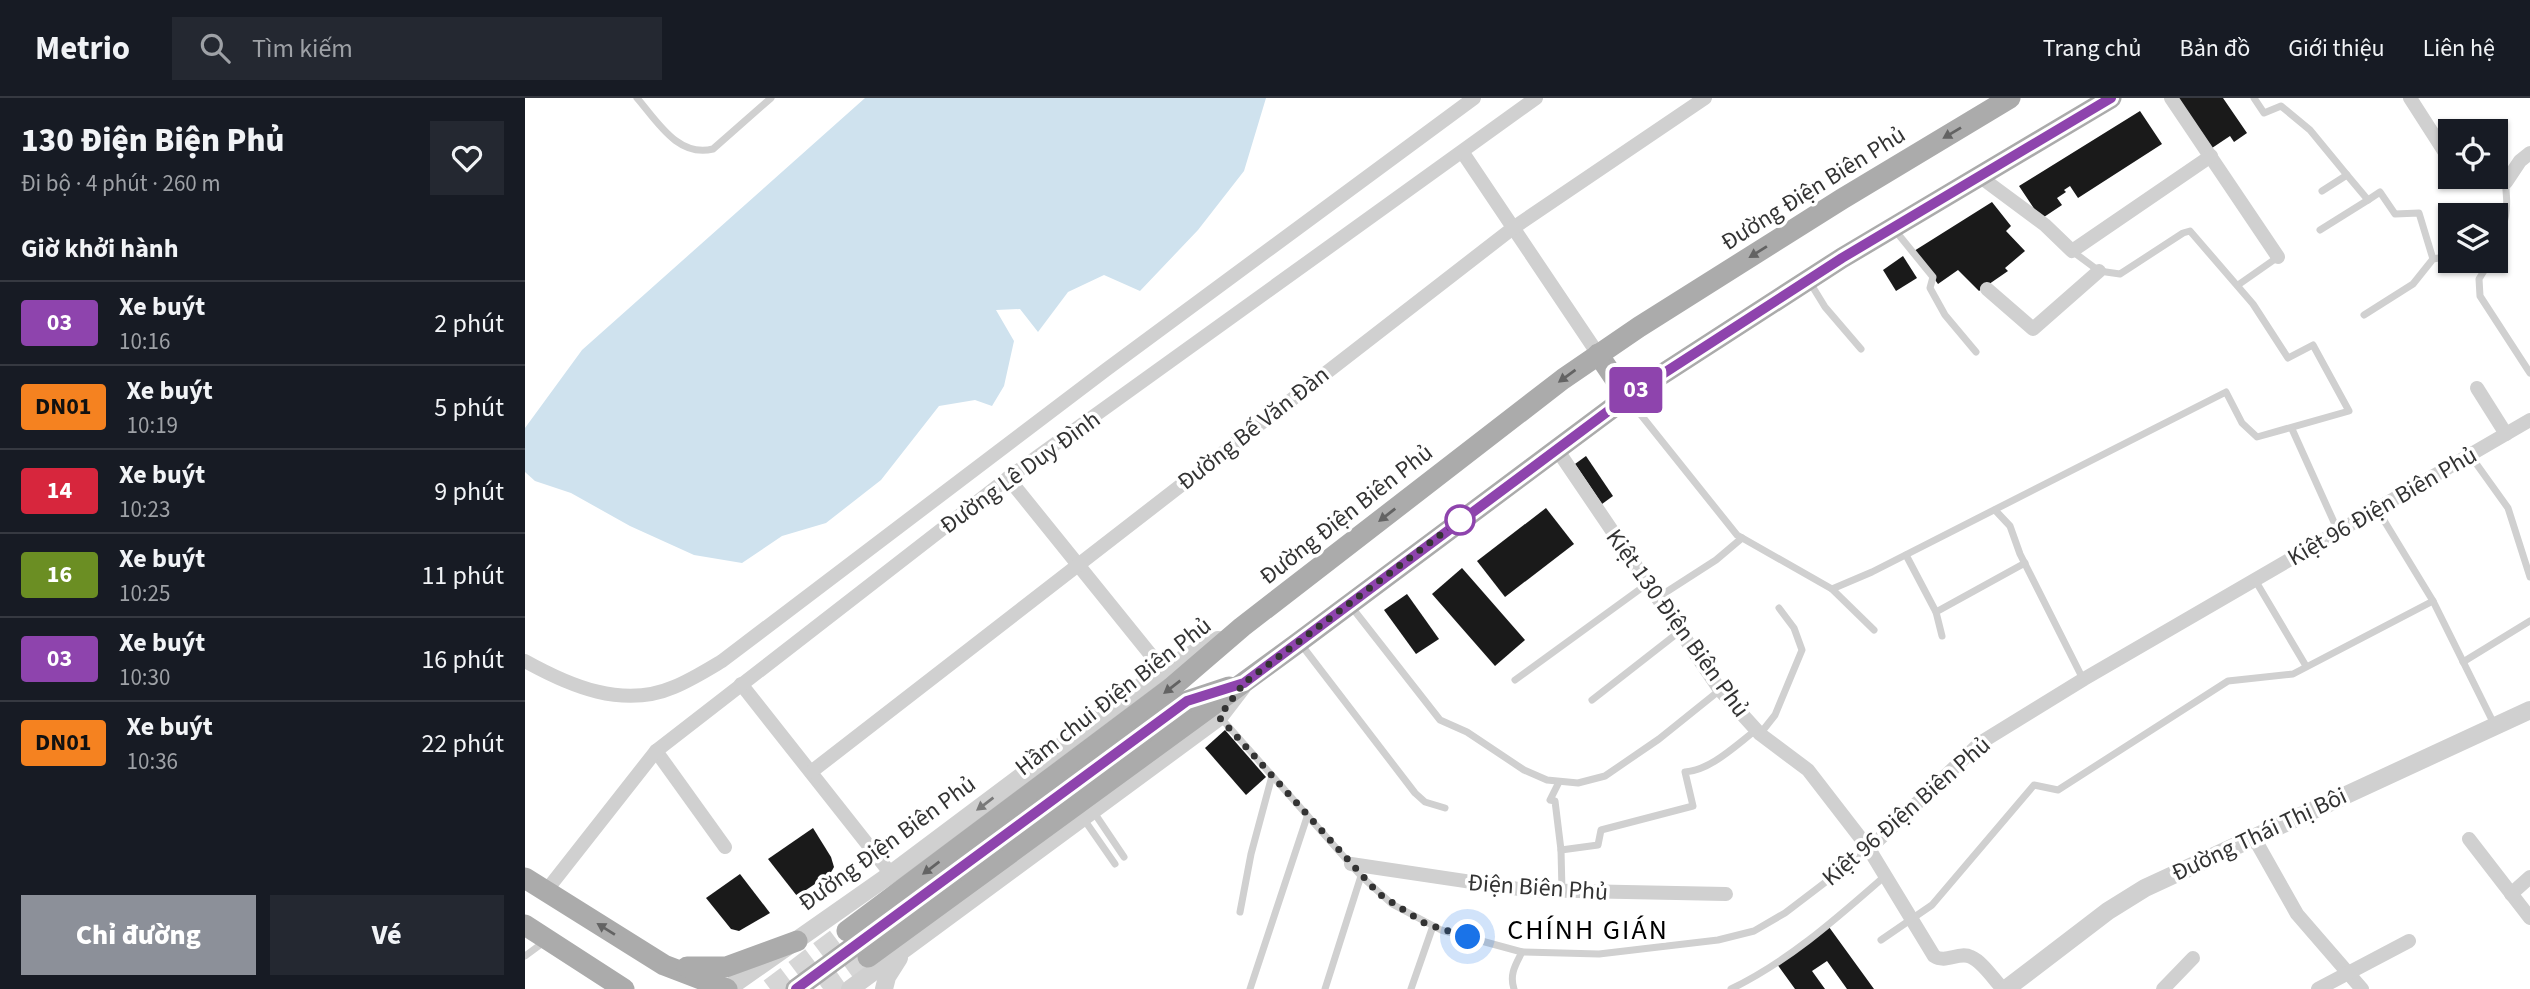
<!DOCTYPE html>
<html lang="vi">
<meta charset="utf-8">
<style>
body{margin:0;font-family:"Source Sans 3",sans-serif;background:#242831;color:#f1f3f6;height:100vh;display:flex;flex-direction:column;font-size:26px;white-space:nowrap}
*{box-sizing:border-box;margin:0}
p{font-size:23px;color:#9ea1a6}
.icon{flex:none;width:38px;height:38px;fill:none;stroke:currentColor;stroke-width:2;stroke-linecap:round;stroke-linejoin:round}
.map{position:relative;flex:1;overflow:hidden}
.panel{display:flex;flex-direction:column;background:#171b24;width:525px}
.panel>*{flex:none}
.badge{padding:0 14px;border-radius:5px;font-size:24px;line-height:46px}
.fabs{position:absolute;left:1913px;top:21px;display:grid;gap:14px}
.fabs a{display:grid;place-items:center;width:70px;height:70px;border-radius:0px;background:#171b24;box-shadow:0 2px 5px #0004;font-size:35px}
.you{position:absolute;width:35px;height:35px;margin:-18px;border:5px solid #fff;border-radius:50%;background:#1a73e8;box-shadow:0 0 0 10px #1a73e833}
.map>.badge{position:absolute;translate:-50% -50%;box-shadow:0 0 0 4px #fff}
h2{padding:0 21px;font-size:26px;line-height:63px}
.round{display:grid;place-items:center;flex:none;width:74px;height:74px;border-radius:0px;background:#242831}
.headline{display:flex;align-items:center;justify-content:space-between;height:119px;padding:0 21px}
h1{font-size:33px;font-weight:800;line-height:52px}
.button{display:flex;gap:14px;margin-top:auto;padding:14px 21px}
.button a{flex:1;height:80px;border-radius:0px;background:#8c9099;color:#fff;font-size:28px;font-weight:800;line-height:80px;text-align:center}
.button a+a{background:#242831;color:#f1f3f6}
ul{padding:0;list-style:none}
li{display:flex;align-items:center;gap:21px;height:84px;padding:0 21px;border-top:2px solid #363941}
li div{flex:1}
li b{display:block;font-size:26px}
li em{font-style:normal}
li .badge{min-width:77px;font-weight:700;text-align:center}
header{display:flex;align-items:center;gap:42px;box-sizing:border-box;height:98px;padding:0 35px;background:#171b24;border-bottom:2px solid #363941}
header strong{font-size:33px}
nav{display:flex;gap:38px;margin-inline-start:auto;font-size:24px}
.search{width:490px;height:63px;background:#242831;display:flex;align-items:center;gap:18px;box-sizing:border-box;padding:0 24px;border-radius:0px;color:#9ea1a6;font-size:26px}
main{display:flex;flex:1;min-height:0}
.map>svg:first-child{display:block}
.water{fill:#cfe2ee}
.building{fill:#1a1a1a}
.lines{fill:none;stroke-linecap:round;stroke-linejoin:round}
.primary-tunnel{stroke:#d6d6d6;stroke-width:21;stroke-dasharray:21 10;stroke-linecap:butt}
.service{stroke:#d0d0d0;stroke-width:7}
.minor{stroke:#d0d0d0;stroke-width:14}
.tertiary{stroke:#d0d0d0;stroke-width:18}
.primary{stroke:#ababab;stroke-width:21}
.oneway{fill:#636363}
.oneway2{fill:#7a7a7a}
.line-casing{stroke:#fff;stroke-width:16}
.line{stroke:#8e44ad;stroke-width:10}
.walk{stroke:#333;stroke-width:7;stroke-dasharray:0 12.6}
.stop-dot{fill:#fff;stroke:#8e44ad;stroke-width:3.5}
.labels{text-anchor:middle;stroke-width:7;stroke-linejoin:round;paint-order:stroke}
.street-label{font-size:24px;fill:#333;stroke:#fff}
.quarter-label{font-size:28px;letter-spacing:2px;fill:#000;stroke:#fff}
</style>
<header>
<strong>Metrio</strong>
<div class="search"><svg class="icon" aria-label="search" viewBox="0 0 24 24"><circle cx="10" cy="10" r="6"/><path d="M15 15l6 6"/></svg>Tìm kiếm</div>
<nav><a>Trang chủ</a><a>Bản đồ</a><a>Giới thiệu</a><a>Liên hệ</a></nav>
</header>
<main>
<section class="panel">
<div class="headline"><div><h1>130 Điện Biện Phủ</h1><p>Đi bộ · 4 phút · 260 m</p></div><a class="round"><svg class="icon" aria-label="heart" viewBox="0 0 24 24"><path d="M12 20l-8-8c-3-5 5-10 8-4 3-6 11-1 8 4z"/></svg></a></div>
<h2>Giờ khởi hành</h2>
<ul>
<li><span class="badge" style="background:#8e44ad;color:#fff">03</span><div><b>Xe buýt</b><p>10:16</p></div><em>2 phút</em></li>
<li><span class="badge" style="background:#f58220;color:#111">DN01</span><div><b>Xe buýt</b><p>10:19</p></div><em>5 phút</em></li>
<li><span class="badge" style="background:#d7263d;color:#fff">14</span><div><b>Xe buýt</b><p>10:23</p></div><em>9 phút</em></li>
<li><span class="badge" style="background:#6b8e23;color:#fff">16</span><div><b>Xe buýt</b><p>10:25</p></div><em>11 phút</em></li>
<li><span class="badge" style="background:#8e44ad;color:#fff">03</span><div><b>Xe buýt</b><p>10:30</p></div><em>16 phút</em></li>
<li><span class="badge" style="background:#f58220;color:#111">DN01</span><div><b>Xe buýt</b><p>10:36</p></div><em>22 phút</em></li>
</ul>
<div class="button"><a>Chỉ đường</a><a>Vé</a></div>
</section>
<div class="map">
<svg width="2005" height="891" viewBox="0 0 2005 891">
<rect width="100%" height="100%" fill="#fff"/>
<polygon class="water" points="340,0 741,0 719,73 673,132 615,193 579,177 543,194 513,234 495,211 471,212 489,243 479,288 467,308 450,302 414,308 356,382 301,425 257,438 217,465 169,457 105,428 46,395 10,383 0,374 0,330 57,252"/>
<g class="building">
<polygon points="1650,0 1698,0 1722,35 1709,44 1705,38 1684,52"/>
<polygon points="1615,13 1637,46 1553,100 1545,88 1539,92 1541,94 1532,100 1537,107 1516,121 1494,88"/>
<polygon points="1467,104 1486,128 1481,133 1500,153 1480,170 1483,173 1454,193 1433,172 1413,186 1389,153"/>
<polygon points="1378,158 1392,180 1371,193 1358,172"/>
<polygon points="1061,358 1088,398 1077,406 1050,366"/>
<polygon points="1021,410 1049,446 980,499 952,463"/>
<polygon points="937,470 1000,542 970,568 907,496"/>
<polygon points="882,496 914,541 891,556 859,512"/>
<polygon points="700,632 741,679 721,697 680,650"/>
<polygon points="288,730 306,759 309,769 305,776 272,798 243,761"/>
<polygon points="215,776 245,815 214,833 206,831 181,800"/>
<polygon points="1304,829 1349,891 1322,891 1302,863 1287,873 1300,891 1270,891 1252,866"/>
</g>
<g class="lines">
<g class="primary-tunnel">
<polyline points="245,891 322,833"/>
<polyline points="298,891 343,859"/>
</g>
<g class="service">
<path d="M112,0C132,23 153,60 188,51L246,0"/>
<polyline points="1729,0 1739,15 1756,8 1785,32 1822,77 1797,93"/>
<path d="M1970,59C1988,90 1983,122 1970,154"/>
<polyline points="1843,102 1855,94 1870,116 1894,115 1908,161"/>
<polyline points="1369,131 1408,179 1405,190 1420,217 1451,254"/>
<polyline points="1795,132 1843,102 1822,77"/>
<polyline points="1965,163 1954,181 1955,198 2005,275"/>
<polyline points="1284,183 1300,209 1336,251"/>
<polyline points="1713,187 1753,159"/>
<polyline points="1839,217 1888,186 1908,161 1925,158"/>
<polyline points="1104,302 1212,437 1307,491 1347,474 1701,294 1717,325 1732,339 1824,313 1788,247 1763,260 1728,206 1665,133 1658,135 1595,176 1574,173 1547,153"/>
<polyline points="1767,331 1813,433"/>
<polyline points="1945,357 1983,410 2005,479"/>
<polyline points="1852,411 1908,503 1970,628"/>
<polyline points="1470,412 1485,428 1495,456 1558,581"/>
<polyline points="1381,457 1411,514 1417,538"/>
<polyline points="1730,482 1781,568"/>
<polyline points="1307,491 1349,532"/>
<polyline points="1132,500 1191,462 1217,440"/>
<polyline points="825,507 915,622 942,634 999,672 1022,682 1053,685 1080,678 1134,641 1195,592"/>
<polyline points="1411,514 1500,465"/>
<polyline points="775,545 890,695 900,704 920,710"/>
<polyline points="1938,564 2005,523"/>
<polyline points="990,582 1122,486"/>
<polyline points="1067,602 1154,534"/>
<polyline points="695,619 836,778 867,806 916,832 997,854 1074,856 1193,842 1229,833 1260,815 1344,751"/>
<polyline points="1235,636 1250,617 1277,552 1269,530 1254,510"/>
<path d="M1034,684L1025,702L1030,703L1036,752L1073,747L1076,732L1168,708L1160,674C1186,672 1211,647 1231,632"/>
<polyline points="568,713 599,759"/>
<polyline points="558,720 590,766"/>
<polyline points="1036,752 1037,793"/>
<polyline points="715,814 726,756 747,678"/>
<polyline points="1356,842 1407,807 1509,687 1533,692 1703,583 1768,576 1908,503"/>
<polyline points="0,858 19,844"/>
<polyline points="725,891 782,719"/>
<polyline points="800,891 836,778"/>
<polyline points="886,891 908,828"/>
<path d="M989,891C984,876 991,866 997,854"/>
<path d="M1206,891C1264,863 1312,820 1360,778"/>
</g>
<g class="minor">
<polyline points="1646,0 1753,159"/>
<polyline points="1885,0 1919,53"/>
<polyline points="938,55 1073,256"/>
<polyline points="1454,78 1520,127 1547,153 1686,58"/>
<polyline points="1981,84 1995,63 2005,55"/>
<polyline points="1462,191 1508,231 1574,173"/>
<polyline points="1952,290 1981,336"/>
<path d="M1031,350L1195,592L1235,636L1283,672L1344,751L1409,858C1421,866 1434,853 1446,859C1458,864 1469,882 1478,891"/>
<polyline points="483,380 638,572"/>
<path d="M0,563C45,588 98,611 149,589C166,582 182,572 197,563L582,271L949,0"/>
<polyline points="216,586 366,776"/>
<polyline points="131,653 200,749"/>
<polyline points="286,674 988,130 1180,0"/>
<polyline points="1728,738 1772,816 1837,891"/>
<polyline points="1944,741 2005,820"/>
<polyline points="1344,751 1455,645 1559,581 2005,322"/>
<polyline points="826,766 1001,792 1201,796"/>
<polyline points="21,793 131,653 483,380 1011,0"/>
<polyline points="1986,796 2005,779"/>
<polyline points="1638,891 1668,860"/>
<polyline points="1793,891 1884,843"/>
</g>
<g class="tertiary">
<polyline points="202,891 366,776 638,572 693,542"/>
<polyline points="325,891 694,619 717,589"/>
<polyline points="359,891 362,879 374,860"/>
<polyline points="1481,891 1583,813 1620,790 2005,612"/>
</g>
<g class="primary">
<polyline points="1073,256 1102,299"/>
<polyline points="0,780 139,867 202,891"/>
<polyline points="0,827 99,891"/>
<polyline points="322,833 646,590 717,529 1038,281 1114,229 1317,101 1485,0"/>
<polyline points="343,859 774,544 1102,299 1317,160 1586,0"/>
<polyline points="162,869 201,869 272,843"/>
<polyline points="271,891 662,603 704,589"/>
</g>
</g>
<defs><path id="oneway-solid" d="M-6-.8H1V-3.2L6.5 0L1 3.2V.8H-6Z" transform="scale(1.75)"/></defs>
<g class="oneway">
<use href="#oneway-solid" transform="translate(1427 35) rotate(149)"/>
<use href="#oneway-solid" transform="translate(1233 154) rotate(148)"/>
<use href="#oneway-solid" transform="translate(1042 278) rotate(144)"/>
<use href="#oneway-solid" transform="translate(862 417) rotate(142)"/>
<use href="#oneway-solid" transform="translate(647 589) rotate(142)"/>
<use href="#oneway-solid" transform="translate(406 770) rotate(143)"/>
<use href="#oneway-solid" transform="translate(81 831) rotate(-148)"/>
</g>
<use class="oneway2" href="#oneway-solid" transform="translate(460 706) rotate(143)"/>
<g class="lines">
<defs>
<polyline id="line" points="271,891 662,603 719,585 1102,299 1317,160 1586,0"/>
</defs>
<use href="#line" class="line-casing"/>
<use href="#line" class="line"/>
<polyline class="walk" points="935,422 719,585 694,619 854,796 901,826 943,839"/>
</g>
<circle class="stop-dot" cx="935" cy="422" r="14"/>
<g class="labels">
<g class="street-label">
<text transform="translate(1288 90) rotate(-32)" y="8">Đường Điện Biên Phủ</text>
<text transform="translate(728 330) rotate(-38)" y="8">Đường Bế Văn Đàn</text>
<text transform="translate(495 374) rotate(-36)" y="8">Đường Lê Duy Đình</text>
<text transform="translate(1857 408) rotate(-30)" y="8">Kiệt 96 Điện Biên Phủ</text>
<text transform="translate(821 416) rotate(-38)" y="8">Đường Điện Biên Phủ</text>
<text transform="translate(1153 525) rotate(54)" y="8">Kiệt 130 Điện Biên Phủ</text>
<text transform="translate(588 598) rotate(-38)" y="8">Hầm chui Điện Biên Phủ</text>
<text transform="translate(1381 713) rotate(-41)" y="8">Kiệt 96 Điện Biên Phủ</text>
<text transform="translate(1734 736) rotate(-25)" y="8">Đường Thái Thị Bôi</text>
<text transform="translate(362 745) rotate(-36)" y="8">Đường Điện Biên Phủ</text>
<text transform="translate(1013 789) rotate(4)" y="8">Điện Biên Phủ</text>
</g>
<g class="quarter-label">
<text x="1063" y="841">CHÍNH GIÁN</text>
</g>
</g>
</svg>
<div class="fabs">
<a><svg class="icon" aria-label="locate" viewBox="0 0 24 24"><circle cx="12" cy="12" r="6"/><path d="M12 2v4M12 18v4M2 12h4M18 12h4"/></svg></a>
<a><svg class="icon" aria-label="layers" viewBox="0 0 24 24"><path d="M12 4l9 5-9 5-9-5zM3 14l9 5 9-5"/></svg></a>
</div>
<div class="you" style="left:943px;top:839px"></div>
<b class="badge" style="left:1111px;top:292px;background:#8e44ad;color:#fff">03</b>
</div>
</main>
